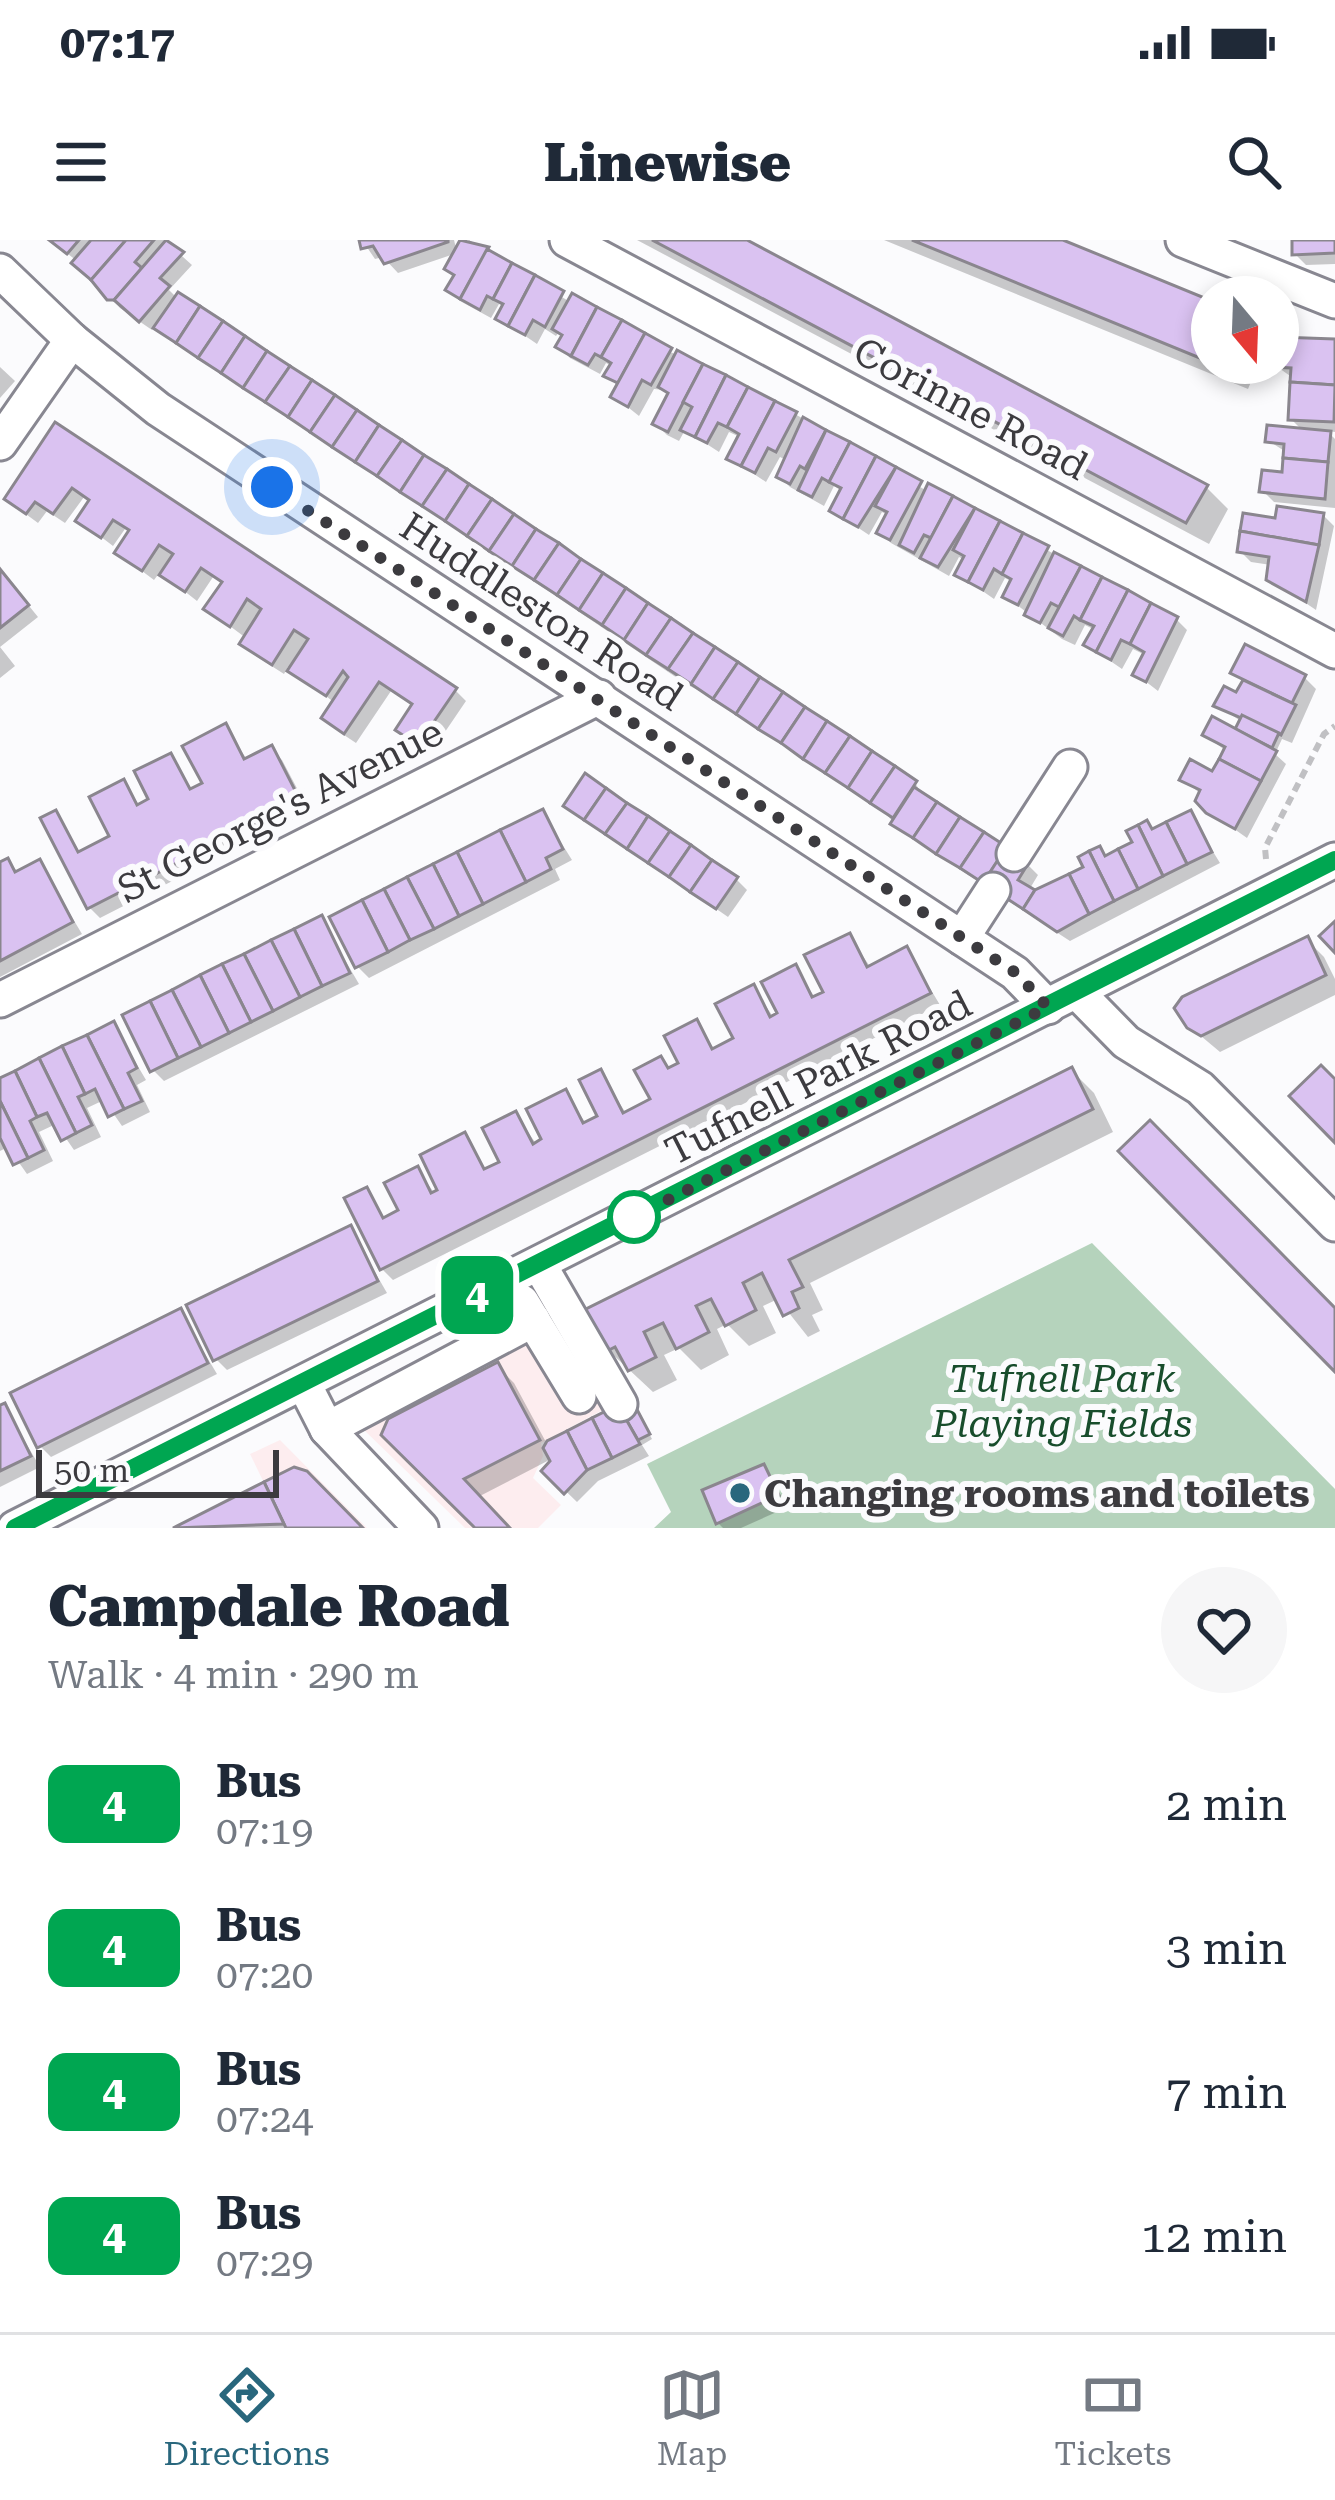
<!DOCTYPE html>
<meta charset="utf-8">
<style>
body{margin:0;font-family:"Roboto Serif",serif;background:#f6f6f7;color:#1f2937;height:100vh;display:flex;flex-direction:column;font-size:45px;white-space:nowrap}
*{box-sizing:border-box;margin:0}
p{font-size:39px;color:#747a83}
.icon{flex:none;width:66px;height:66px;fill:none;stroke:currentColor;stroke-width:2;stroke-linecap:round;stroke-linejoin:round}
.map{position:relative;height:1288px;overflow:hidden}
.sheet{display:flex;flex-direction:column;background:#fff;flex:1}
.sheet>*{flex:none}
.badge{padding:0 24px;border-radius:18px;font-size:42px;line-height:78px}
.needle{width:78px;rotate:161deg}
.buttons{position:absolute;left:1191px;top:36px;display:grid;gap:24px}
.buttons a{display:grid;place-items:center;width:108px;height:108px;border-radius:50%;background:#fff;box-shadow:0 6px 18px #0003;font-size:60px}
.scale{position:absolute;left:36px;bottom:30px;width:243px;box-sizing:border-box;padding-left:12px;border:6px solid #3c3b3f;border-top:0;font-size:33px;line-height:42px;white-space:nowrap;color:#3c3b3f;-webkit-text-stroke:9px #fbfbfd;paint-order:stroke}
.you{position:absolute;width:60px;height:60px;margin:-30px;border:9px solid #fff;border-radius:50%;background:#1a73e8;box-shadow:0 0 0 18px #1a73e833}
.map>.badge{position:absolute;translate:-50% -50%;box-shadow:0 0 0 6px #fff}
.round{display:grid;place-items:center;flex:none;width:126px;height:126px;border-radius:63px;background:#f6f6f7}
.summary{display:flex;align-items:center;justify-content:space-between;height:204px;padding:0 48px}
h1{font-size:57px;font-weight:800;line-height:90px}
ul{padding:0;list-style:none}
li{display:flex;align-items:center;gap:36px;height:144px;padding:0 48px}
li div{flex:1}
li b{display:block;font-size:45px}
li em{font-style:normal}
li .badge{min-width:132px;font-weight:700;text-align:center}
.status{display:flex;justify-content:space-between;align-items:center;height:84px;padding:0 60px;background:#fff;direction:ltr}
.status svg{height:33px;fill:currentColor}
header{display:flex;justify-content:space-between;align-items:center;height:156px;padding:0 48px;background:#fff;font-size:54px;font-weight:800}
.tabs{display:flex;justify-content:space-around;align-items:center;height:168px;border-top:3px solid #e0e1e3;background:#fff;font-size:33px;color:#747a83}
.tabs a{display:grid;justify-items:center;gap:6px}
.tabs .current{color:#29677d}
.map>svg:first-child{display:block}
.commercial{fill:#fdedef}
.green{fill:#b5d3bc}
.shadow{fill:#0003}
.building{fill:#dac2f1;stroke:#8a868e;stroke-width:3}
.lines{fill:none;stroke-linecap:round;stroke-linejoin:round}
.minor-casing{stroke:#888791;stroke-width:39}
.path{stroke:#c0c0c3;stroke-width:6;stroke-dasharray:9 6;stroke-linecap:butt}
.minor{stroke:#fff;stroke-width:33}
.line-casing{stroke:#fff;stroke-width:27}
.line{stroke:#00a651;stroke-width:18}
.walk{stroke:#3c3b3f;stroke-width:12;stroke-dasharray:0 21.6}
.stop-dot{fill:#fff;stroke:#00a651;stroke-width:6}
.poi-dot{fill:#29677d;stroke:#fbfbfd;stroke-width:4.5}
.labels{text-anchor:middle;stroke-width:12;stroke-linejoin:round;paint-order:stroke}
.street-label{font-size:39px;fill:#3c3b3f;stroke:#fbfbfd}
.park-label{font-size:39px;font-style:italic;fill:#184d2c;stroke:#fbfbfd}
.poi-label{font-size:39px;font-weight:bold;fill:#3c3b3f;stroke:#fbfbfd;text-anchor:start}
</style>
<div class="status"><b>07:17</b><svg viewBox="0 0 49 12"><path d="M0 12V9h3v3zM5 12V6h3v6zM10 12V3h3v9zM15 12V0h3v12zM26 1h20v11H26zM47 4h2v5h-2z"/></svg></div>
<header><svg class="icon" aria-label="menu" viewBox="0 0 24 24"><path d="M4 6h16M4 12h16M4 18h16"/></svg>Linewise<svg class="icon" aria-label="search" viewBox="0 0 24 24"><circle cx="10" cy="10" r="6"/><path d="M15 15l6 6"/></svg></header>
<div class="map">
<svg width="1335" height="1288" viewBox="0 0 1335 1288">
<rect width="100%" height="100%" fill="#fbfbfd"/>
<g class="commercial">
<polygon points="564,1084 612,1165 541,1203 543,1216 533,1238 561,1265 538,1288 465,1288 363,1189"/>
<polygon points="280,1200 367,1288 286,1288 250,1214"/>
</g>
<polygon class="green" points="1092,1003 1335,1249 1335,1288 654,1288 671,1272 647,1224"/>
<g class="shadow">
<polygon points="50,0 164,0 192,25 169,50 177,58 915,543 924,557 1027,624 1038,635 1029,650 1035,653 1087,628 1099,610 1107,618 1190,574 1220,623 1070,701 905,594 879,567 770,497 749,476 686,444 155,86 152,90 120,68 77,21"/>
<polygon points="362,0 454,0 457,12 469,0 570,62 795,174 927,251 929,247 1176,379 1187,390 1158,451 1136,434 1145,415 1133,409 1122,429 1087,405 1095,390 1085,385 1075,405 1062,399 1005,356 1013,342 1005,338 994,359 958,334 965,320 959,317 949,336 891,303 880,292 889,276 882,272 869,295 833,271 843,252 834,246 824,266 790,247 779,236 786,220 780,217 766,242 730,218 740,197 729,192 719,212 685,190 679,201 667,195 656,184 670,156 664,150 654,149 639,176 614,156 619,147 607,135 612,126 606,123 600,134 570,118 559,107 564,97 559,92 556,96 545,89 537,104 499,78 504,67 499,64 491,78 460,61 449,50 456,37 457,13 398,33 383,17 375,19"/>
<polygon points="637,0 741,0 1206,247 1228,269 1209,304"/>
<polygon points="884,0 1055,0 1212,64 1212,123 1259,123 1248,149"/>
<polygon points="1295,0 1335,0 1335,24 1306,25 1295,14"/>
<polygon points="1335,104 1335,192 1327,191 1335,199 1335,268 1274,262 1263,251 1284,235 1286,212 1269,201 1304,192 1291,179 1293,138 1276,126"/>
<polygon points="0,127 15,141 0,158"/>
<polygon points="56,187 455,450 466,461 430,514 399,489 414,466 391,451 356,503 335,489 324,478 335,463 288,427 284,434 253,414 242,403 246,398 207,369 224,344 213,337 197,361 160,332 154,340 118,313 131,293 125,289 113,306 79,280 91,262 84,257 65,283 47,271 38,283 19,269 8,258"/>
<polygon points="1323,275 1334,286 1316,370 1270,339 1271,325 1251,322 1240,311 1278,281"/>
<polygon points="0,330 38,377 0,407 15,426 0,438"/>
<polygon points="1234,433 1304,437 1316,449 1292,503 1282,499 1275,514 1286,524 1247,598 1210,572 1201,554 1182,539 1213,535 1226,511 1205,495 1237,493 1242,482 1217,465 1238,456 1244,443"/>
<polygon points="225,487 248,521 271,509 282,520 309,571 100,678 89,667 55,573 81,614 113,597 123,543 140,566 152,560 170,516 193,551 206,544"/>
<polygon points="567,565 736,639 747,650 728,677"/>
<polygon points="542,572 572,620 555,629 560,640 369,738 358,727 333,678"/>
<polygon points="8,621 19,633 39,622 82,694 0,737 0,625"/>
<polygon points="321,679 359,744 164,841 153,830"/>
<polygon points="849,696 871,728 907,710 940,765 393,1040 382,1029 366,951 386,980 402,971 417,929 435,954 464,896 487,931 503,923 516,875 537,905 545,900 565,853 587,885 601,878 600,832 627,875 654,861 661,819 671,830 682,824 696,783 715,810 737,799 753,748 774,778 781,774 795,728 816,759 827,753"/>
<polygon points="1307,700 1324,717 1335,739 1335,755 1220,812 1189,786"/>
<polygon points="113,784 146,840 137,845 150,872 122,886 104,860 87,868 101,897 74,910 56,884 39,892 53,921 27,934 8,907 0,911 0,842"/>
<polygon points="1072,831 1094,853 1113,892 810,1043 823,1070 812,1075 820,1091 808,1097 778,1059 763,1066 776,1093 749,1106 727,1084 717,1089 729,1115 701,1130 679,1108 664,1115 677,1140 653,1152 608,1110"/>
<polygon points="350,989 387,1053 227,1130 216,1119"/>
<polygon points="180,1072 217,1134 51,1217 40,1206"/>
<polygon points="497,1126 514,1143 547,1204 637,1171 652,1199 642,1205 649,1216 598,1241 577,1262 545,1231 557,1216 478,1257 507,1288 479,1288 385,1194"/>
<polygon points="4,1166 40,1227 0,1247 0,1168"/>
<polygon points="763,1228 788,1267 741,1288 723,1288 718,1283"/>
<polygon points="295,1230 305,1233 359,1288 180,1288"/>
</g>
<g class="building">
<polygon points="49,0 79,0 67,14"/>
<polygon points="91,0 126,0 91,40 71,23"/>
<polygon points="126,0 154,0 135,22 142,28 114,60 107,60 91,40"/>
<polygon points="166,0 184,12 160,38 170,46 139,82 114,60"/>
<polygon points="359,0 448,0 448,2 384,24 373,6 361,9"/>
<polygon points="460,0 489,7 460,59 445,50 454,35 444,29"/>
<polygon points="652,0 747,0 1208,245 1186,283"/>
<polygon points="912,0 1063,0 1212,61 1212,123"/>
<polygon points="1292,0 1335,0 1335,13 1292,15"/>
<polygon points="487,9 512,23 493,59 487,56 480,70 460,59"/>
<polygon points="512,23 535,35 508,86 495,79 503,64 493,59"/>
<polygon points="535,35 564,51 545,87 533,80 525,95 508,86"/>
<polygon points="178,52 200,66 176,103 153,88"/>
<polygon points="572,53 597,67 571,116 555,107 562,95 552,89"/>
<polygon points="200,66 223,81 198,118 176,103"/>
<polygon points="597,67 622,80 601,117 595,114 588,125 571,116"/>
<polygon points="622,80 645,93 618,143 603,136 611,123 601,117"/>
<polygon points="223,81 245,96 221,133 198,118"/>
<polygon points="645,93 672,108 651,145 642,140 628,167 610,157"/>
<polygon points="245,96 267,111 243,148 221,133"/>
<polygon points="1278,97 1335,99 1335,145 1290,142 1291,128 1273,127"/>
<polygon points="677,110 703,124 668,192 652,184 668,153 658,147"/>
<polygon points="267,111 290,126 265,162 243,148"/>
<polygon points="703,124 726,135 695,197 680,190 692,167 683,162"/>
<polygon points="290,126 312,140 288,177 265,162"/>
<polygon points="726,135 748,147 727,187 718,183 707,203 695,197"/>
<polygon points="312,140 335,155 310,192 288,177"/>
<polygon points="1290,142 1335,145 1334,182 1288,180"/>
<polygon points="748,147 775,161 741,226 726,219 739,194 727,187"/>
<polygon points="335,155 357,170 332,207 310,192"/>
<polygon points="775,161 797,172 776,212 768,208 755,233 741,226"/>
<polygon points="357,170 379,185 355,222 332,207"/>
<polygon points="803,177 826,190 805,229 800,226 790,244 776,237"/>
<polygon points="55,182 457,448 418,505 395,490 412,464 379,442 344,494 321,478 348,437 343,431 326,456 287,431 308,399 294,390 272,425 239,404 261,369 247,359 230,387 203,369 222,342 201,328 185,352 159,335 173,314 159,305 142,331 114,313 129,290 113,280 101,298 75,281 89,260 72,248 53,274 35,262 26,274 4,259"/>
<polygon points="379,185 402,200 377,236 355,222"/>
<polygon points="1267,185 1331,191 1328,222 1283,218 1284,204 1265,202"/>
<polygon points="826,190 850,202 829,242 822,238 812,257 798,250"/>
<polygon points="402,200 424,215 400,252 377,236"/>
<polygon points="850,202 876,216 843,279 829,271 841,248 829,242"/>
<polygon points="424,215 447,229 422,266 400,252"/>
<polygon points="876,216 896,227 858,287 843,279"/>
<polygon points="1283,218 1328,222 1325,259 1259,252 1262,230 1282,232"/>
<polygon points="896,227 922,241 890,300 876,293 887,272 875,266"/>
<polygon points="447,229 469,244 445,281 422,266"/>
<polygon points="928,243 953,256 931,298 924,295 914,313 899,305"/>
<polygon points="469,244 492,259 467,296 445,281"/>
<polygon points="953,256 975,268 938,327 920,318"/>
<polygon points="492,259 514,274 489,311 467,296"/>
<polygon points="1277,266 1324,273 1319,305 1240,291 1243,273 1275,278"/>
<polygon points="975,268 1000,281 968,342 954,335 964,316 953,310"/>
<polygon points="514,274 536,289 512,326 489,311"/>
<polygon points="1000,281 1023,293 1002,334 994,329 983,350 968,342"/>
<polygon points="536,289 559,303 534,340 512,326"/>
<polygon points="1240,291 1319,305 1306,362 1266,340 1269,317 1237,312"/>
<polygon points="1023,293 1049,306 1018,365 1002,357 1011,339 1002,334"/>
<polygon points="559,303 581,319 557,355 534,340"/>
<polygon points="1054,312 1081,326 1059,367 1051,363 1040,383 1024,375"/>
<polygon points="581,319 603,333 579,370 557,355"/>
<polygon points="1081,326 1102,337 1080,380 1074,376 1063,396 1048,388"/>
<polygon points="0,329 29,365 0,388"/>
<polygon points="603,333 626,348 602,385 579,370"/>
<polygon points="1102,337 1128,350 1096,412 1083,405 1094,386 1080,380"/>
<polygon points="626,348 648,363 624,400 602,385"/>
<polygon points="1128,350 1151,363 1130,404 1121,400 1111,420 1096,412"/>
<polygon points="648,363 671,378 646,415 624,400"/>
<polygon points="1151,363 1178,377 1146,442 1132,435 1144,412 1130,404"/>
<polygon points="671,378 693,393 668,429 646,415"/>
<polygon points="693,393 715,407 691,444 668,429"/>
<polygon points="1245,404 1306,435 1292,463 1230,433"/>
<polygon points="715,407 738,422 713,459 691,444"/>
<polygon points="738,422 760,437 736,474 713,459"/>
<polygon points="760,437 783,452 758,489 736,474"/>
<polygon points="1243,440 1296,465 1281,495 1213,466 1224,446 1236,452"/>
<polygon points="783,452 805,467 781,503 758,489"/>
<polygon points="805,467 827,481 803,519 781,503"/>
<polygon points="1242,475 1279,493 1272,508 1235,489"/>
<polygon points="1212,476 1277,511 1261,541 1219,519 1225,507 1202,495"/>
<polygon points="827,481 850,496 825,533 803,519"/>
<polygon points="226,483 244,519 272,505 300,560 87,669 40,578 56,570 78,612 109,596 89,557 124,539 137,565 148,559 134,531 171,513 190,549 202,543 182,506"/>
<polygon points="850,496 872,511 848,548 825,533"/>
<polygon points="872,511 895,526 870,563 848,548"/>
<polygon points="1190,519 1212,531 1219,519 1261,541 1235,589 1206,573 1195,561 1200,550 1179,540"/>
<polygon points="895,526 917,541 893,578 870,563"/>
<polygon points="585,533 606,548 584,580 563,566"/>
<polygon points="914,547 937,562 913,598 890,584"/>
<polygon points="606,548 627,563 605,594 584,580"/>
<polygon points="937,562 960,577 936,614 913,598"/>
<polygon points="627,563 648,576 627,609 605,594"/>
<polygon points="543,569 563,609 546,618 551,629 526,642 500,590"/>
<polygon points="1191,570 1212,612 1187,624 1166,582"/>
<polygon points="648,576 670,591 648,623 627,609"/>
<polygon points="960,577 984,592 960,628 936,614"/>
<polygon points="1147,580 1152,589 1166,582 1187,624 1163,636 1138,585"/>
<polygon points="1138,585 1163,636 1138,649 1118,609 1132,602 1126,591"/>
<polygon points="500,590 526,642 483,664 457,612"/>
<polygon points="670,591 691,605 669,637 648,623"/>
<polygon points="984,592 1007,607 983,643 960,628"/>
<polygon points="691,605 712,620 690,652 669,637"/>
<polygon points="1100,606 1105,616 1118,609 1138,649 1114,661 1089,611"/>
<polygon points="1005,609 1029,622 1018,640 1035,650 1023,669 983,643"/>
<polygon points="1089,611 1114,661 1089,674 1069,634 1083,627 1078,617"/>
<polygon points="457,612 483,664 459,676 433,624"/>
<polygon points="8,618 15,632 40,619 73,682 0,721 0,622"/>
<polygon points="712,620 738,637 716,669 690,652"/>
<polygon points="433,624 459,676 434,689 407,637"/>
<polygon points="1069,634 1089,674 1057,692 1023,669 1035,650"/>
<polygon points="407,637 434,689 410,700 384,649"/>
<polygon points="384,649 410,700 388,712 362,660"/>
<polygon points="362,660 388,712 355,728 329,677"/>
<polygon points="322,675 350,733 322,746 294,689"/>
<polygon points="1335,681 1335,713 1319,696"/>
<polygon points="294,689 322,746 300,757 271,700"/>
<polygon points="850,693 867,727 907,706 931,753 380,1030 344,958 367,947 383,978 398,970 384,943 418,926 431,953 437,950 420,915 465,892 484,929 499,922 482,888 516,871 533,904 541,899 526,869 566,849 583,883 597,876 579,840 601,829 623,873 650,859 634,830 661,816 668,828 678,823 664,796 697,779 712,809 733,798 715,764 754,744 770,777 777,773 761,742 796,724 812,757 823,752 804,715"/>
<polygon points="1308,696 1326,735 1201,796 1187,788 1174,768 1182,757"/>
<polygon points="271,700 300,757 273,771 244,714"/>
<polygon points="244,714 273,771 251,782 222,724"/>
<polygon points="222,724 251,782 229,793 200,735"/>
<polygon points="200,735 229,793 201,807 172,750"/>
<polygon points="172,750 201,807 178,818 150,761"/>
<polygon points="150,761 178,818 150,832 122,775"/>
<polygon points="114,781 137,828 128,833 142,861 124,869 87,795"/>
<polygon points="87,795 124,869 108,877 95,849 85,854 62,806"/>
<polygon points="62,806 85,854 78,857 92,885 76,893 39,818"/>
<polygon points="39,818 76,893 61,901 47,873 37,877 15,831"/>
<polygon points="1321,825 1335,839 1335,903 1289,856"/>
<polygon points="1072,827 1093,869 789,1020 803,1047 792,1052 799,1068 783,1076 762,1033 743,1043 756,1070 725,1086 711,1059 696,1066 709,1092 676,1109 663,1083 644,1092 656,1117 628,1131 615,1107 605,1112 584,1070"/>
<polygon points="15,831 37,877 30,881 44,910 28,918 0,861 0,838"/>
<polygon points="0,861 28,918 13,925 0,898"/>
<polygon points="1150,880 1335,1068 1335,1132 1118,911"/>
<polygon points="351,985 378,1041 213,1121 186,1065"/>
<polygon points="181,1068 208,1123 37,1208 10,1153"/>
<polygon points="498,1122 540,1200 464,1239 510,1288 475,1288 381,1195 388,1179"/>
<polygon points="633,1162 650,1194 638,1200 620,1169"/>
<polygon points="5,1163 31,1216 0,1231 0,1165"/>
<polygon points="618,1165 640,1204 612,1218 592,1178"/>
<polygon points="592,1178 612,1218 587,1230 567,1191"/>
<polygon points="567,1191 587,1230 564,1254 541,1231 550,1221 543,1208 547,1201"/>
<polygon points="764,1224 779,1255 716,1284 702,1250"/>
<polygon points="294,1227 307,1231 363,1288 286,1288 264,1242"/>
<polygon points="264,1242 284,1284 173,1288"/>
</g>
<g class="lines">
<defs>
<g id="minor">
<polyline points="567,0 1335,411"/>
<polyline points="1183,0 1335,61"/>
<polyline points="0,31 72,100 158,169 1015,733 1048,767"/>
<polyline points="0,203 72,100"/>
<polyline points="1014,614 1070,527"/>
<polyline points="962,698 993,650"/>
<polyline points="1077,752 1126,802 1200,848 1335,984"/>
<polyline points="0,760 599,457"/>
<polyline points="539,1024 620,1164"/>
<polyline points="522,1062 579,1156"/>
<polyline points="304,1144 327,1189 421,1288"/>
<polyline points="327,1189 533,1080"/>
<polyline points="15,1288 1335,620"/>
</g>
</defs>
<use href="#minor" class="minor-casing"/>
<polyline class="path" points="1266,619 1265,608 1324,494 1335,486"/>
<use href="#minor" class="minor"/>
</g>
<g class="lines">
<defs>
<polyline id="line" points="15,1288 1335,620"/>
</defs>
<use href="#line" class="line-casing"/>
<use href="#line" class="line"/>
<polyline class="walk" points="272,247 1016,733 1048,767 634,977"/>
</g>
<circle class="stop-dot" cx="634" cy="977" r="24"/>
<circle class="poi-dot" cx="740" cy="1253" r="12"/>
<g class="labels">
<g class="street-label">
<text transform="translate(971 168) rotate(28)" y="14">Corinne Road</text>
<text transform="translate(542 371) rotate(33)" y="14">Huddleston Road</text>
<text transform="translate(280 570) rotate(-27)" y="14">St George's Avenue</text>
<text transform="translate(818 837) rotate(-27)" y="14">Tufnell Park Road</text>
</g>
<g class="park-label">
<text x="1062" y="1152">Tufnell Park<tspan x="1062" dy="45">Playing Fields</tspan></text>
</g>
<g class="poi-label">
<text x="764" y="1267">Changing rooms and toilets</text>
</g>
</g>
</svg>
<div class="buttons">
<a><svg class="needle" viewBox="-14 -14 28 28"><path d="M0-13l5 13h-10z" fill="#e53935"/><path d="M0 13l5-13h-10z" fill="#747a83"/></svg></a>
</div>
<div class="scale">50 m</div>
<div class="you" style="left:272px;top:247px"></div>
<b class="badge" style="left:477px;top:1055px;background:#00a651;color:#fff">4</b>
</div>
<section class="sheet">
<div class="summary"><div><h1>Campdale Road</h1><p>Walk · 4 min · 290 m</p></div><a class="round"><svg class="icon" aria-label="heart" viewBox="0 0 24 24"><path d="M12 20l-8-8c-3-5 5-10 8-4 3-6 11-1 8 4z"/></svg></a></div>
<ul>
<li><span class="badge" style="background:#00a651;color:#fff">4</span><div><b>Bus</b><p>07:19</p></div><em>2 min</em></li>
<li><span class="badge" style="background:#00a651;color:#fff">4</span><div><b>Bus</b><p>07:20</p></div><em>3 min</em></li>
<li><span class="badge" style="background:#00a651;color:#fff">4</span><div><b>Bus</b><p>07:24</p></div><em>7 min</em></li>
<li><span class="badge" style="background:#00a651;color:#fff">4</span><div><b>Bus</b><p>07:29</p></div><em>12 min</em></li>
</ul>
</section>
<nav class="tabs">
<a class="current"><svg class="icon" aria-label="directions" viewBox="0 0 24 24"><path d="M12 3l9 9-9 9-9-9zM9 14v-3h6M13 9l2 2-2 2"/></svg>Directions</a>
<a><svg class="icon" aria-label="map" viewBox="0 0 24 24"><path d="M3 6l6-2 6 2 6-2v14l-6 2-6-2-6 2zM9 4v14M15 6v14"/></svg>Map</a>
<a><svg class="icon" aria-label="tickets" viewBox="0 0 24 24"><path d="M3 7h18v10H3zM15 7v10"/></svg>Tickets</a>
</nav>
